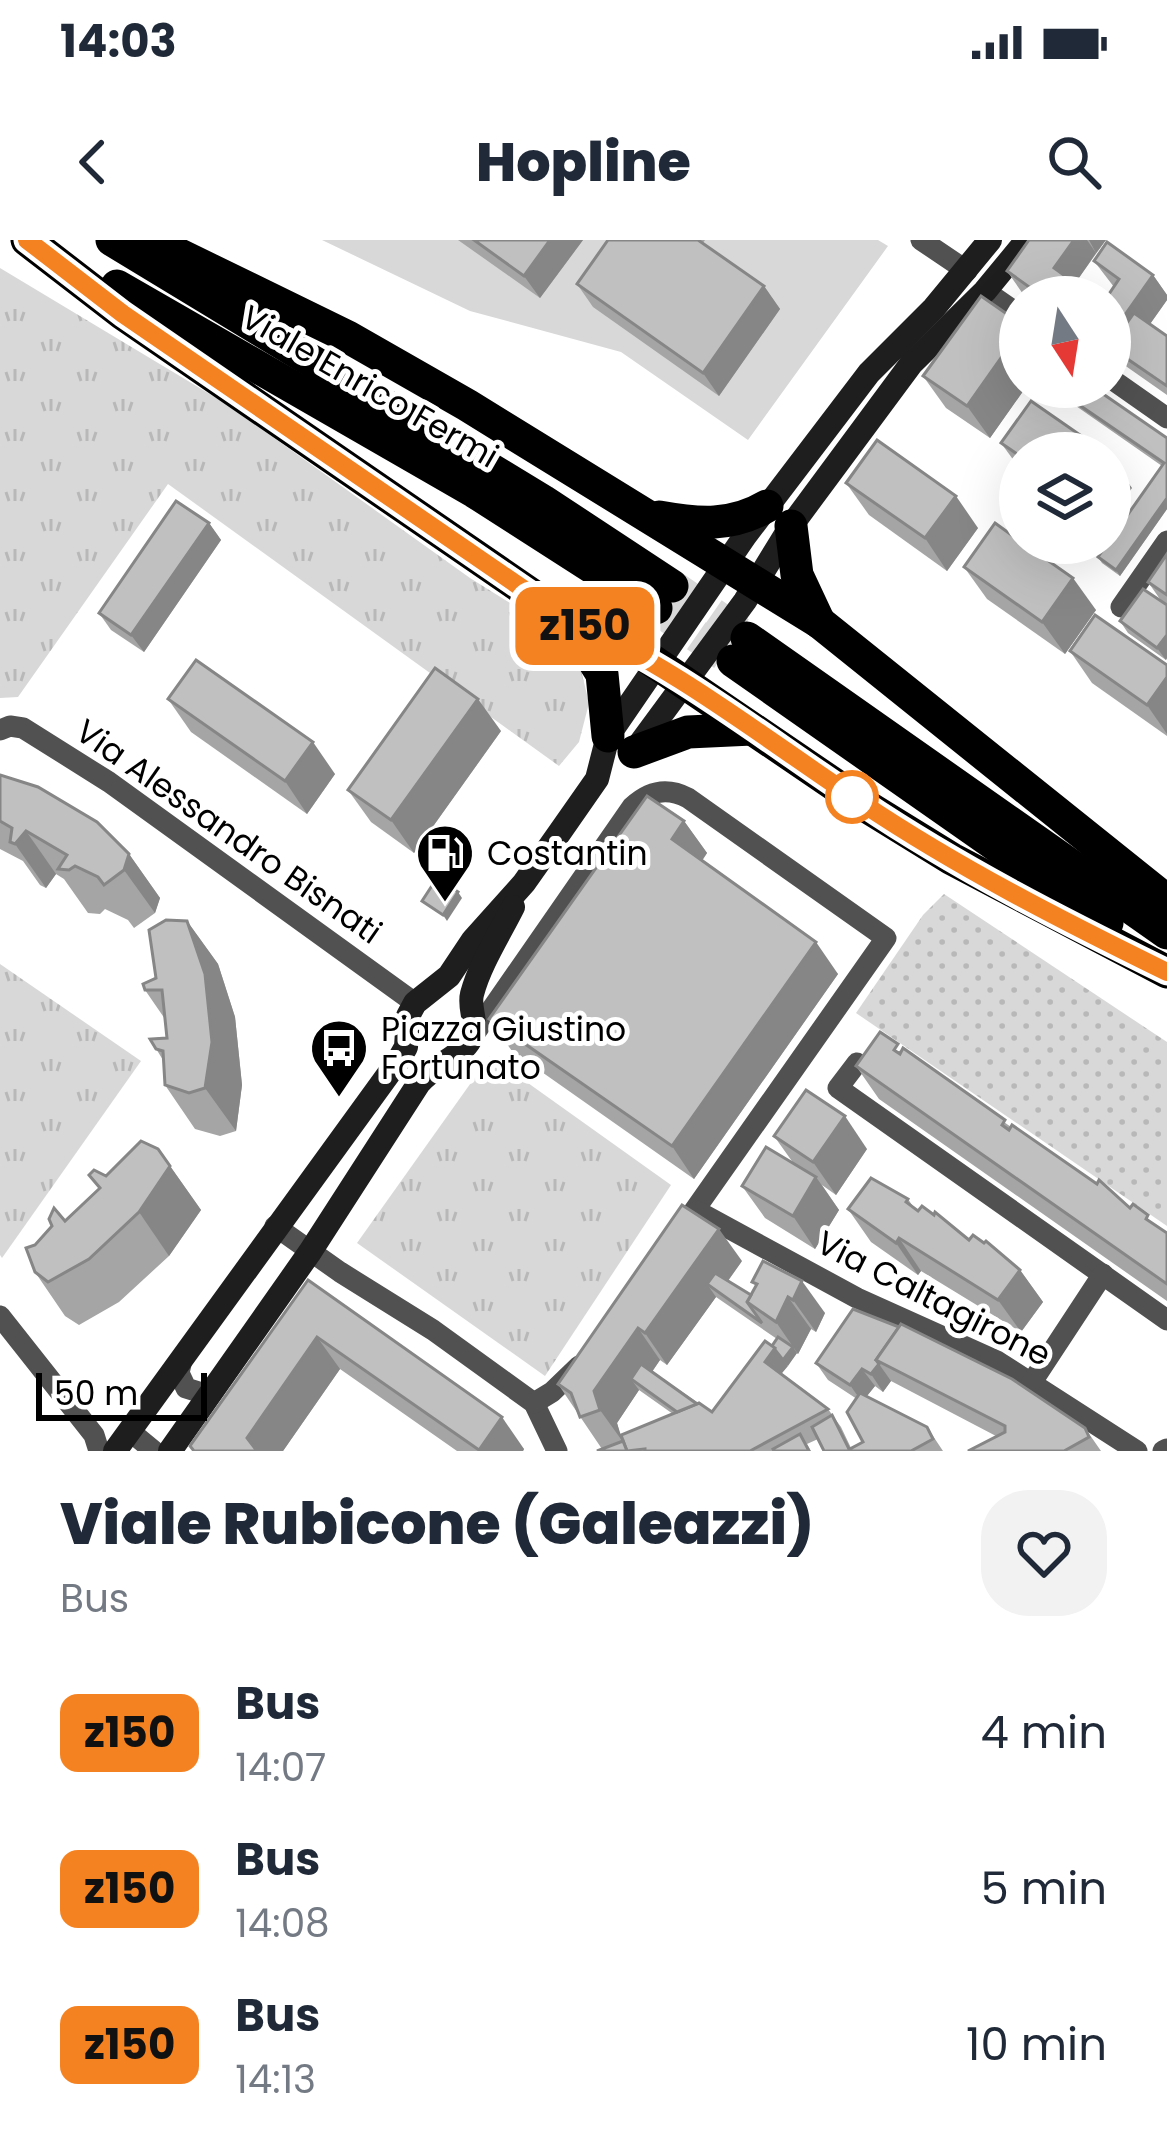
<!DOCTYPE html>
<style>
body{margin:0;font-family:Poppins,sans-serif;background:#f2f2f3;color:#1f2937;height:100vh;display:flex;flex-direction:column;font-size:45px;white-space:nowrap}
*{box-sizing:border-box;margin:0}
p{font-size:39px;color:#747a83}
.icon{flex:none;width:66px;height:66px;fill:none;stroke:currentColor;stroke-width:2;stroke-linecap:round;stroke-linejoin:round}
.map{position:relative;height:1211px;overflow:hidden}
.panel{display:flex;flex-direction:column;background:#fff;flex:1}
.panel>*{flex:none}
.badge{padding:0 24px;border-radius:18px;font-size:42px;line-height:78px}
.needle{width:78px;rotate:168deg}
.fabs{position:absolute;left:999px;top:36px;display:grid;gap:24px}
.fabs a{display:grid;place-items:center;width:132px;height:132px;border-radius:50%;background:#fff;box-shadow:0 12px 48px #0002;font-size:60px}
.scale{position:absolute;left:36px;bottom:30px;width:171px;box-sizing:border-box;padding-left:12px;border:6px solid #000;border-top:0;font-size:33px;line-height:42px;white-space:nowrap;color:#000;-webkit-text-stroke:9px #fff;paint-order:stroke}
.map>.badge{position:absolute;translate:-50% -50%;box-shadow:0 0 0 6px #fff}
.round{display:grid;place-items:center;flex:none;width:126px;height:126px;border-radius:48px;background:#f2f2f3}
.headline{display:flex;align-items:center;justify-content:space-between;height:204px;padding:0 60px}
h1{font-size:57px;font-weight:800;line-height:90px}
ul{padding:0;list-style:none}
li{display:flex;align-items:center;gap:36px;height:156px;padding:0 60px}
li div{flex:1}
li b{display:block;font-size:45px}
li em{font-style:normal}
li .badge{min-width:132px;font-weight:700;text-align:center}
.status{display:flex;justify-content:space-between;align-items:center;height:84px;padding:0 60px;background:#fff;direction:ltr}
.status svg{height:33px;fill:currentColor}
header{display:flex;justify-content:space-between;align-items:center;height:156px;padding:0 60px;background:#fff;font-size:54px;font-weight:800}
.map>svg:first-child{display:block}
.grass{fill:url(#grass-dots)}
.park{fill:url(#park-tufts)}
.pitch{fill:#d8d8d8}
.lines{fill:none;stroke-linecap:round;stroke-linejoin:round}
.trunk-tunnel{stroke:#d9d9d9;stroke-width:33;stroke-dasharray:33 16;stroke-linecap:butt}
.minor{stroke:#515151;stroke-width:21}
.secondary{stroke:#1e1e1e;stroke-width:24}
.trunk{stroke:#000;stroke-width:33}
.wall{fill:#a5a5a5;fill-rule:evenodd}
.shaded-wall{fill:#868686}
.building{fill:#c0c0c0;stroke:#868686;stroke-width:3}
.line-casing{stroke:#fff;stroke-width:27}
.line{stroke:#f58220;stroke-width:18}
.stop-dot{fill:#fff;stroke:#f58220;stroke-width:6}
.labels{text-anchor:middle;stroke-width:10;stroke-linejoin:round;paint-order:stroke}
.street-label{font-size:33px;fill:#000;stroke:#fff}
.poi-label{font-size:33px;fill:#000;stroke:#fff;text-anchor:start}
</style>
<div class="status"><b>14:03</b><svg viewBox="0 0 49 12"><path d="M0 12V9h3v3zM5 12V6h3v6zM10 12V3h3v9zM15 12V0h3v12zM26 1h20v11H26zM47 4h2v5h-2z"/></svg></div>
<header><svg class="icon" aria-label="back" viewBox="0 0 24 24"><path d="M15 5l-7 7 7 7"/></svg>Hopline<svg class="icon" aria-label="search" viewBox="0 0 24 24"><circle cx="10" cy="10" r="6"/><path d="M15 15l6 6"/></svg></header>
<div class="map">
<svg width="1167" height="1211" viewBox="0 0 1167 1211">
<defs>
<pattern id="grass-dots" width="8" height="8" patternUnits="userSpaceOnUse" patternTransform="scale(3)"><rect width="8" height="8" fill="#d8d8d8"/><path d="M2 2h.1M6 6h.1" fill="none" stroke="#b8b8b8" stroke-width="1.8" stroke-linecap="round"/></pattern>
<pattern id="park-tufts" width="24" height="20" patternUnits="userSpaceOnUse" patternTransform="scale(3)"><rect width="24" height="20" fill="#d8d8d8"/><path d="M3 7l-1-3M5 7V3M7 7l1-3M15 17l-1-3M17 17v-4M19 17l1-3" fill="none" stroke="#b8b8b8"/></pattern>
</defs>
<rect width="100%" height="100%" fill="#fff"/>
<polygon class="grass" points="944,654 1167,802 1167,986 856,773 923,675"/>
<g class="park">
<polygon points="0,28 228,165 470,338 539,381 580,426 589,463 579,502 559,526 168,244 18,457 0,458"/>
<polygon points="0,724 141,821 2,1018 0,1015"/>
<polygon points="490,816 671,945 545,1136 357,1003"/>
</g>
<polygon class="pitch" points="322,0 878,0 888,6 748,200 621,112 470,71"/>
<g class="lines">
<g class="trunk-tunnel">
<polyline points="672,346 747,398"/>
<polyline points="656,368 733,421"/>
</g>
<g class="minor">
<polyline points="921,0 967,31"/>
<polyline points="985,51 1020,75"/>
<polyline points="1110,138 1167,178"/>
<polyline points="1121,367 1167,301"/>
<polyline points="0,490 10,486 23,488 109,542 415,763"/>
<path d="M473,796L632,567C649,551 667,547 688,558L886,698L677,995"/>
<polyline points="857,823 838,848 1167,1080"/>
<polyline points="697,971 857,1058 997,1121 1137,1211"/>
<polyline points="275,986 340,1032 433,1090 534,1163 557,1211"/>
<polyline points="0,1076 94,1195 99,1211"/>
<polyline points="182,1120 179,1133 186,1148 202,1153 217,1145"/>
<polyline points="1032,1142 1103,1034"/>
<polyline points="534,1163 552,1152 579,1126"/>
<polyline points="131,1192 154,1211"/>
<polyline points="1163,1211 1167,1209"/>
</g>
<g class="secondary">
<polyline points="633,513 745,361 791,286 911,124 985,51 1027,0"/>
<polyline points="115,1211 398,821 406,807 408,776 415,763 449,736 473,700 524,643 560,592 597,539 608,496 745,296 869,133 934,68 990,0"/>
<path d="M170,1211L310,1012L419,843C434,825 462,816 470,800C480,784 468,770 472,754C480,724 499,695 513,667"/>
</g>
<g class="trunk">
<polyline points="27,0 123,74 567,379 635,409 866,566 952,619 1167,732"/>
<polyline points="112,0 543,261 672,346"/>
<polyline points="149,0 348,97 467,165 819,382 1167,661"/>
<polyline points="117,46 475,252 656,368"/>
<path d="M659,277C698,284 732,287 767,266"/>
<polyline points="791,286 797,335 819,382"/>
<polyline points="568,380 602,434 608,496"/>
<polyline points="747,398 1167,693"/>
<polyline points="733,421 1107,683"/>
<polyline points="634,512 688,492 752,489"/>
</g>
</g>
<g class="wall">
<polygon points="458,0 583,0 540,58"/>
<polygon points="608,0 705,0 703,3 764,46 780,69 719,156 593,67 577,44"/>
<polygon points="1029,0 1106,0 1075,43 1094,57 1027,57 1023,54 1007,31"/>
<polygon points="1094,21 1153,35 1167,55 1167,60 1150,84 1167,96 1167,155 1110,115 1110,57 1114,47"/>
<polygon points="923,136 1020,147 1026,147 990,198 946,168"/>
<polygon points="1072,160 1167,198 1167,269 1120,336 1102,323 1098,317 1162,226 1076,166"/>
<polygon points="1001,203 1020,213 1020,229"/>
<polygon points="846,243 978,288 947,331 869,275"/>
<polygon points="209,283 221,300 144,412 111,390 99,373"/>
<polygon points="1167,314 1167,418 1166,420 1128,393 1120,381 1162,362 1148,342"/>
<polygon points="964,327 1096,370 1065,414 987,359"/>
<polygon points="1070,411 1167,425 1167,496 1092,443"/>
<polygon points="168,459 335,534 307,574 191,492"/>
<polygon points="501,491 414,613 371,582 348,550"/>
<polygon points="0,535 129,614 160,658 155,673 134,688 128,680 105,669 100,674 88,673 64,639 56,634 46,648 40,645 23,621 0,609"/>
<polygon points="684,581 707,613 702,621 838,734 694,939 512,811 489,779"/>
<polygon points="187,681 218,724 235,777 242,845 236,891 220,896 195,889 165,845 163,820 150,799 167,798 165,779 145,750 156,738"/>
<polygon points="902,810 1011,887 1167,993 1167,1061 879,859 856,826"/>
<polygon points="774,896 867,909 836,955 822,945 839,970 815,1009 765,978 742,946 794,924"/>
<polygon points="158,909 201,970 169,1016 119,1062 79,1085 65,1076 35,1032 65,981 99,949 106,936"/>
<polygon points="908,959 914,968 1020,1030 1043,1062 1021,1092 921,1031 918,1035 871,1002 848,969"/>
<path d="M742,1021L728,1041L751,1055L756,1046L752,1042L825,1073L816,1092L811,1089L798,1114L797,1113L781,1134L828,1169L841,1187L851,1208L863,1202L857,1159L828,1140L816,1123L853,1069L1085,1188L1101,1211H968L996,1196L891,1141L883,1152L875,1146L867,1156L927,1187L943,1211H824L818,1199L807,1204L811,1211H597L602,1209L558,1144ZM716,1057L777,1099L712,1172L652,1132L660,1120L667,1125ZM639,1150L673,1174L622,1202L617,1183Z"/>
<polygon points="308,1040 524,1209 523,1211 457,1211 340,1129 283,1211 194,1211"/>
</g>
<g class="shaded-wall">
<polygon points="550,0 583,0 540,58 524,36"/>
<polygon points="1074,0 1087,0 1096,13 1070,51 1054,28"/>
<polygon points="1089,0 1106,0 1096,13"/>
<polygon points="1153,35 1167,55 1167,60 1126,118 1110,107 1110,96"/>
<polygon points="764,46 780,69 719,156 703,133"/>
<polygon points="1020,91 1020,147 1026,147 990,198 967,166"/>
<polygon points="1110,217 1132,248 1110,278"/>
<polygon points="956,256 978,288 947,331 925,298"/>
<polygon points="1167,258 1167,269 1120,336 1116,330"/>
<polygon points="209,283 221,300 144,412 131,395"/>
<polygon points="1073,338 1096,370 1065,414 1042,382"/>
<polygon points="1167,395 1167,418 1166,420 1157,408"/>
<polygon points="1167,437 1167,494 1147,465"/>
<polygon points="478,459 501,491 414,613 391,580"/>
<polygon points="313,502 335,534 307,574 285,541"/>
<polygon points="684,581 707,613 694,632 672,599"/>
<polygon points="26,591 56,634 46,648 15,604"/>
<polygon points="129,614 160,658 155,673 124,630"/>
<polygon points="458,652 462,658 447,681 443,675"/>
<polygon points="187,681 218,724 235,777 242,845 236,891 205,848"/>
<polygon points="816,702 838,734 694,939 672,906"/>
<polygon points="845,876 867,909 836,955 813,922"/>
<polygon points="170,926 201,970 169,1016 139,972"/>
<polygon points="816,937 839,970 815,1009 793,976"/>
<polygon points="719,989 742,1021 719,1053 707,1044 716,1057 667,1125 645,1093"/>
<polygon points="899,998 921,1031 918,1035 896,1003"/>
<polygon points="1020,1030 1043,1062 1021,1092 998,1060"/>
<polygon points="802,1041 825,1073 816,1092 793,1060"/>
<polygon points="788,1057 811,1089 798,1114 776,1082"/>
<polygon points="638,1088 660,1120 642,1146 631,1139 639,1150 617,1183 623,1202 600,1170 594,1151"/>
<polygon points="317,1097 340,1129 283,1211 256,1211 247,1198"/>
<polygon points="793,1107 797,1113 788,1126 783,1120"/>
<polygon points="775,1108 788,1126 777,1139 765,1122"/>
<polygon points="879,1124 891,1141 883,1152 871,1134"/>
<polygon points="862,1129 875,1146 862,1162 850,1145"/>
<polygon points="502,1177 524,1209 523,1211 479,1211"/>
</g>
<g class="building">
<polygon points="474,0 550,0 524,36"/>
<polygon points="608,0 698,0 764,46 703,133 577,44"/>
<polygon points="1029,0 1074,0 1054,28 1094,57 1043,57 1007,31"/>
<polygon points="1107,2 1153,35 1110,96 1110,57 1107,57 1119,39 1094,21"/>
<polygon points="981,56 1020,83 1020,91 967,166 923,136"/>
<polygon points="1134,73 1167,96 1167,146 1110,107"/>
<polygon points="1080,147 1093,147 1167,198 1167,258 1116,330 1098,317 1164,223 1072,160"/>
<polygon points="1031,161 1106,213 1020,213 1020,216 1001,203"/>
<polygon points="877,200 956,256 925,298 846,243"/>
<polygon points="176,261 209,283 131,395 99,373"/>
<polygon points="995,283 1020,301 1020,303 1023,303 1073,338 1042,382 964,327"/>
<polygon points="1167,314 1167,355 1148,342"/>
<polygon points="1143,349 1167,365 1167,395 1157,408 1120,381"/>
<polygon points="1095,375 1167,425 1167,437 1147,465 1070,411"/>
<polygon points="196,420 313,502 285,541 168,459"/>
<polygon points="435,428 478,459 391,580 348,550"/>
<polygon points="0,535 38,547 97,582 129,614 124,630 104,645 98,637 75,626 69,630 58,629 67,615 26,591 15,604 10,602 12,588 0,581"/>
<polygon points="647,556 684,581 672,599 816,702 672,906 489,779"/>
<polygon points="437,638 458,652 443,675 422,661"/>
<polygon points="166,680 187,681 205,734 212,802 205,848 189,853 165,845 163,811 156,809 150,799 167,798 162,750 145,750 143,744 156,738 149,690"/>
<polygon points="880,792 898,804 894,810 900,814 903,808 1005,880 1002,885 1009,890 1012,885 1097,944 1099,940 1130,968 1133,964 1148,975 1146,979 1167,993 1167,1044 856,826"/>
<polygon points="806,850 845,876 813,922 774,896"/>
<polygon points="141,901 158,909 170,926 139,972 89,1019 48,1042 35,1032 26,1008 35,1005 52,986 49,979 54,968 65,981 100,948 89,935 94,930 106,936"/>
<polygon points="766,907 816,937 793,976 742,946"/>
<polygon points="871,938 908,959 906,962 918,971 922,966 934,975 935,972 969,1000 973,995 984,1003 986,1001 1020,1030 998,1060 899,998 896,1003 848,969"/>
<polygon points="682,965 719,989 645,1093 638,1088 594,1151 600,1170 580,1177 571,1153 558,1144"/>
<polygon points="763,1021 802,1041 793,1060 788,1057 776,1082 747,1062 757,1044 752,1042"/>
<polygon points="715,1033 751,1055 747,1062 762,1083 707,1044"/>
<polygon points="308,1040 502,1177 479,1210 317,1097 247,1198 257,1211 194,1211 190,1206"/>
<polygon points="853,1069 899,1087 876,1120 879,1124 871,1134 862,1129 850,1145 816,1123"/>
<polygon points="901,1084 1012,1139 1085,1188 1089,1197 1064,1211 968,1211 1005,1192 1005,1186 876,1120"/>
<polygon points="778,1097 793,1107 783,1120 772,1106"/>
<polygon points="765,1101 775,1108 765,1122 828,1169 750,1211 645,1211 645,1209 627,1211 621,1195 699,1163 712,1172"/>
<polygon points="641,1124 697,1164 677,1172 631,1139"/>
<polygon points="860,1153 927,1187 933,1199 911,1211 850,1211 850,1209 863,1202 847,1172"/>
<polygon points="832,1175 850,1211 824,1211 812,1187"/>
<polygon points="800,1194 809,1211 774,1211 773,1209"/>
<polygon points="623,1201 627,1211 597,1211"/>
</g>
<g class="lines">
<defs>
<path id="line" d="M27,0L123,74L567,379C674,426 765,499 862,563C959,628 1063,681 1167,732"/>
</defs>
<use href="#line" class="line-casing"/>
<use href="#line" class="line"/>
</g>
<defs>
<symbol id="fuel-pin" viewBox="-11 -11 22 30"><path d="M0 17L-7.5 6A9.5 9.5 0 1 1 7.5 6Z" fill="#000" stroke="#fff"/><path d="M-5.5-6h7V0h2V4h1.3V-2.5L3-4.5l.8-.8L6-3V5H2.5V1h-1V6h-7ZM-4.2-4.7v3.2H.2V-4.7Z" fill="#fff"/></symbol>
<symbol id="bus-pin" viewBox="-11 -11 22 30"><path d="M0 17L-7.5 6A9.5 9.5 0 1 1 7.5 6Z" fill="#000" stroke="#fff"/><path d="M-5-6H5V4H4V6H2V4H-2V6H-4V4H-5ZM-3.5-4V0h7V-4ZM-3.5 1.2v1.5H-2V1.2ZM2 1.2v1.5H3.5V1.2Z" fill="#fff"/></symbol>
</defs>
<g fill-rule="evenodd">
<use href="#fuel-pin" x="412" y="580" width="66" height="90"/>
<use href="#bus-pin" x="306" y="775" width="66" height="90"/>
</g>
<circle class="stop-dot" cx="852" cy="557" r="24"/>
<g class="labels">
<g class="street-label">
<text transform="translate(370 146) rotate(30)" y="12">Viale Enrico Fermi</text>
<text transform="translate(229 591) rotate(35)" y="12">Via Alessandro Bisnati</text>
<text transform="translate(934 1058) rotate(27)" y="12">Via Caltagirone</text>
</g>
<g class="poi-label">
<text x="487" y="625">Costantin</text>
<text x="381" y="801">Piazza Giustino<tspan x="381" dy="38">Fortunato</tspan></text>
</g>
</g>
</svg>
<div class="fabs">
<a><svg class="needle" viewBox="-14 -14 28 28"><path d="M0-13l5 13h-10z" fill="#e53935"/><path d="M0 13l5-13h-10z" fill="#747a83"/></svg></a>
<a><svg class="icon" aria-label="layers" viewBox="0 0 24 24"><path d="M12 4l9 5-9 5-9-5zM3 14l9 5 9-5"/></svg></a>
</div>
<div class="scale">50 m</div>
<b class="badge" style="left:585px;top:386px;background:#f58220;color:#111">z150</b>
</div>
<section class="panel">
<div class="headline"><div><h1>Viale Rubicone (Galeazzi)</h1><p>Bus</p></div><a class="round"><svg class="icon" aria-label="heart" viewBox="0 0 24 24"><path d="M12 20l-8-8c-3-5 5-10 8-4 3-6 11-1 8 4z"/></svg></a></div>
<ul>
<li><span class="badge" style="background:#f58220;color:#111">z150</span><div><b>Bus</b><p>14:07</p></div><em>4 min</em></li>
<li><span class="badge" style="background:#f58220;color:#111">z150</span><div><b>Bus</b><p>14:08</p></div><em>5 min</em></li>
<li><span class="badge" style="background:#f58220;color:#111">z150</span><div><b>Bus</b><p>14:13</p></div><em>10 min</em></li>
</ul>
</section>
